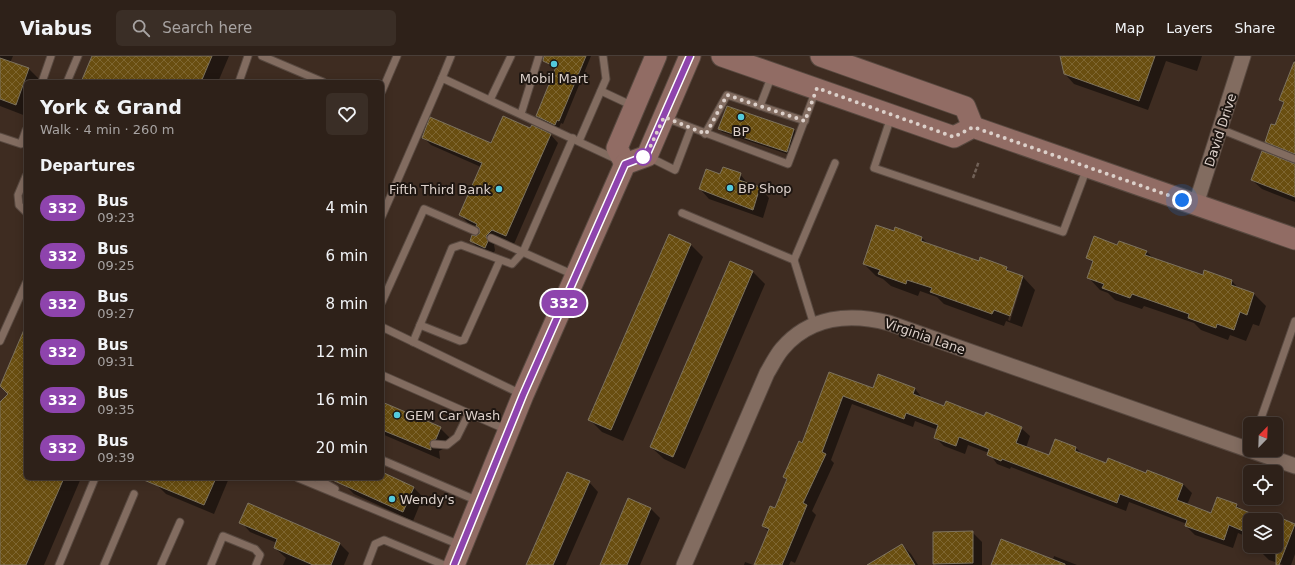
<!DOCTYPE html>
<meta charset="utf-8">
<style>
body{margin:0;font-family:"DejaVu Sans",sans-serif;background:#3a2e26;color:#f1f3f6;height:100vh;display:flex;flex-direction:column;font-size:15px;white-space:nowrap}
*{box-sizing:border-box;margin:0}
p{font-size:13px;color:#a7a3a2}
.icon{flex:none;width:22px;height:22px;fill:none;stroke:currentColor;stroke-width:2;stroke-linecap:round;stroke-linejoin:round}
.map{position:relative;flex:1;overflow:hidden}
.panel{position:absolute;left:24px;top:24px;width:360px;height:400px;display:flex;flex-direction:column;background:#2e2119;border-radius:6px;box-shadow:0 2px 10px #0003,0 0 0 1px #493e38}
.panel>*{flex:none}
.badge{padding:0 8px;border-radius:13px;font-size:14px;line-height:26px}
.needle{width:26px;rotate:23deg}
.tools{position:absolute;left:1243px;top:361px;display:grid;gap:8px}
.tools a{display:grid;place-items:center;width:40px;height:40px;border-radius:6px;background:#2e2119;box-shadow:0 2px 10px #0003,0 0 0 1px #493e38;font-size:20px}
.you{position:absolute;width:20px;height:20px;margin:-10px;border:3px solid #fff;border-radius:50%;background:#1a73e8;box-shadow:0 0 0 6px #1a73e833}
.map>.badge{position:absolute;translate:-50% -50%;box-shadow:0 0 0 2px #fff}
h2{padding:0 16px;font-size:15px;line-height:36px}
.round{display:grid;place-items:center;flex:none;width:42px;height:42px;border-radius:6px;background:#3a2e26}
.head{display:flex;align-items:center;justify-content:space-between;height:68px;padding:0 16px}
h1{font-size:19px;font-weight:800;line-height:30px}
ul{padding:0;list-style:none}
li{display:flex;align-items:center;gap:12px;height:48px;padding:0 16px}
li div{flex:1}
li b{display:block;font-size:15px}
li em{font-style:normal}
li .badge{min-width:44px;font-weight:700;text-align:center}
header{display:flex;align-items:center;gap:24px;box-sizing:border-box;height:56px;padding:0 20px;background:#2e2119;border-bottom:1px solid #493e38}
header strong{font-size:19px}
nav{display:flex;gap:22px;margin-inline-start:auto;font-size:14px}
.search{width:280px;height:36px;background:#3a2e26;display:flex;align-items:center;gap:10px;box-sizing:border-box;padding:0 14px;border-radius:6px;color:#a7a3a2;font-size:15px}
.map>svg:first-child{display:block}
.shadow{fill:#0007;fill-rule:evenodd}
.building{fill:url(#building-cross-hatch);stroke:#7c725e}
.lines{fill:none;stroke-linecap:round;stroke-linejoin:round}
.lane-casing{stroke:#584940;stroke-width:9}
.street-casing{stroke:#584940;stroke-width:17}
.secondary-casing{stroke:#584940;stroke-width:23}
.path{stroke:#716157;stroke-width:2.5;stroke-dasharray:4 2;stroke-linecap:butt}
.lane{stroke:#826c60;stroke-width:7}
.street{stroke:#826c60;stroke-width:15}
.secondary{stroke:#916c64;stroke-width:21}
.line-casing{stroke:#fff;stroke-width:9}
.line{stroke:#8e44ad;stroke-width:6}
.walk{stroke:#dcd0ca;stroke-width:4;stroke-dasharray:0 7.2}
.poi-dot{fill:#53cadc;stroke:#1e1611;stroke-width:1.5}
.stop-dot{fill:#fff;stroke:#8e44ad;stroke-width:2}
.labels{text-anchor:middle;stroke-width:4;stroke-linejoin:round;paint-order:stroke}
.poi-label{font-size:13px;fill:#dcd0ca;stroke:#1e1611;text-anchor:start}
.street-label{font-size:13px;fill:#dcd0ca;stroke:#1e1611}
</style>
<header>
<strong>Viabus</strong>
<div class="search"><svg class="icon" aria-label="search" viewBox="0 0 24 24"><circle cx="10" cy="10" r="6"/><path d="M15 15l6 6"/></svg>Search here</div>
<nav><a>Map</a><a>Layers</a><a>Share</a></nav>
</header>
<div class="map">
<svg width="1295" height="509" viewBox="0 0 1295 509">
<defs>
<pattern id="building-cross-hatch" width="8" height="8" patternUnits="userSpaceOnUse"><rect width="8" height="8" fill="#694e10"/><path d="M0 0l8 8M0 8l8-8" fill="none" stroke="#7e6631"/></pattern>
</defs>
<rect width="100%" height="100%" fill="#3e2c21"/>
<g class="shadow">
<polygon points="0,0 13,0 10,7 29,13 41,25 26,26 26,60 0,50"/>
<polygon points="93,0 229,0 218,26 82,26"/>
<polygon points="546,0 591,0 563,68 561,67 559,72 540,64 537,60 557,13 544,5"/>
<polygon points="1061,0 1202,0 1197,15 1166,5 1148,54 1074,28 1065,18"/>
<polygon points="1295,3 1295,103 1276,95 1266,85 1276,71 1285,48 1280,44"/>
<polygon points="532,71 551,79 558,87 514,188 500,182 494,189 495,194 493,199 479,193 471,185 480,178 480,173 468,167 460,159 481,111 431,89 423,81 491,88 531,74"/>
<polygon points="719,73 794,74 797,77 790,99 722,76"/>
<polygon points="1295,108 1295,146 1262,133 1252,124"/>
<polygon points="740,118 749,129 760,132 769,142 763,162 709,143 700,133 721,119"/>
<path d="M896,173L922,182L928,188L979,206L1006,212L1013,218L1023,221L1035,234L1022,271L1006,265L1004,270L944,248L937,241L920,235L918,240L891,230L883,223L876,220L864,208L895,176ZM1020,227H1022L1010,265L1008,264Z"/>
<polygon points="670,180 691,189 703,201 623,385 602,376 590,364"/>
<polygon points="1118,190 1146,195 1154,203 1203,220 1205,216 1232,225 1239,233 1254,238 1266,250 1259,270 1253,268 1246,285 1230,279 1228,284 1201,274 1194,267 1144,250 1142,253 1115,244 1108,237 1100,234 1088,221 1093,207 1088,202"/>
<polygon points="753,216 765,228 685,413 664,403 651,391"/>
<polygon points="26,276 26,422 81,422 44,509 0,509 0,348 8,338"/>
<polygon points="829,317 873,334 879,320 915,333 923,343 945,352 1021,372 1030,380 1026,392 1050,401 1076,392 1083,399 1107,408 1183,428 1192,437 1187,449 1212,458 1236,449 1242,454 1266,464 1250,464 1250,482 1238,477 1233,492 1195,479 1186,470 1187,468 1129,446 1126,455 1011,411 1010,413 997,408 989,397 968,389 965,398 944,390 935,381 938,374 915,365 913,371 852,348 831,404 834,407 812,455 816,459 795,507 791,505 789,509 755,509 769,476 763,470 775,453 787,424 784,421 802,388"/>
<polygon points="382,348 440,372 450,382 445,392 439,395 440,403 382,378"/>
<polygon points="382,417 414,432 423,441 413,465 354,438 345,429 348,422 382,422"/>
<polygon points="160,422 229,422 214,458 166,438 157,429"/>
<polygon points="589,426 598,436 566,509 527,509"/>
<polygon points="248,448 340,488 349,497 344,509 283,509 286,502 275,492 277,487 250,476 241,466"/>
<polygon points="650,452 660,462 640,509 601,509"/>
<polygon points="1272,460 1295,469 1295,498 1291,509 1283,509 1269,504 1260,495 1262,490 1276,490 1276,464 1270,464"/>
<polygon points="972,476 982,486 982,509 936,509 934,507"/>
<polygon points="902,489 911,498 918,509 870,509"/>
<polygon points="1054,500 1077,509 992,509 1053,504"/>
<polygon points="745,506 753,509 744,509"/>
</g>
<g class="building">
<polygon points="92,0 212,0 201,26 81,26"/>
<polygon points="544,0 586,0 559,65 557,64 555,69 536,60 556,11 543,5"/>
<polygon points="1060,0 1155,0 1139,45 1064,18"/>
<polygon points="0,2 29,12 16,49 0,43"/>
<polygon points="1294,6 1295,6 1295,98 1265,86 1271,68 1275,69 1284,46 1279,44"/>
<polygon points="727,50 794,73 787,96 718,73"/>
<polygon points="503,60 530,72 532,69 551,78 506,180 492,174 486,180 488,185 485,192 470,185 472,179 476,180 480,177 479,172 476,170 477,168 459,159 482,107 422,82 430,61 491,87"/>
<polygon points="1262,95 1295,108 1295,141 1251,124"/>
<polygon points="723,111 741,117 739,124 760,131 753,154 699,133 706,113 720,118"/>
<polygon points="876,169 894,175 895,171 922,181 921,185 979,205 980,201 1007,211 1006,214 1023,220 1010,260 994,254 992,258 930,236 932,232 907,224 906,228 878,218 880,214 863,208"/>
<polygon points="669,178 691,188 611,374 588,364"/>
<polygon points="1094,180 1117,189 1119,185 1147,195 1145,199 1203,219 1204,214 1232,224 1231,229 1254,237 1247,259 1240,256 1234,274 1217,268 1216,272 1188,262 1189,258 1132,238 1130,242 1102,232 1104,228 1087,222 1093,205 1086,202"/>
<polygon points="730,205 753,215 673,401 650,391"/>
<polygon points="26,269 26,422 64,422 26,509 0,509 0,346 8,338 0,330"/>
<polygon points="829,316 873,332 878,318 915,332 913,338 944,350 946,345 984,360 986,356 1022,371 1016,387 1049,399 1055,383 1076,391 1075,395 1106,407 1108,402 1146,417 1147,414 1183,428 1177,444 1211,457 1217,441 1237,448 1236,451 1250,457 1250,478 1229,469 1224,484 1185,470 1187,464 1120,438 1117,447 1002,403 1001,405 987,399 989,393 959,381 956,390 934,382 938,369 906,357 904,363 843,340 822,396 826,398 803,447 807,449 782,509 754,509 769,473 762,470 770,450 775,452 787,423 783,421 799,385 802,387"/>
<polygon points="382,346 441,371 436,383 430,386 431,394 382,374"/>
<polygon points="382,416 414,431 403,456 328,422 382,422"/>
<polygon points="567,416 590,425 553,509 526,509"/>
<polygon points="139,422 216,422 204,449"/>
<polygon points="628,442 651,452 627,509 600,509"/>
<polygon points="248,447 340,487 331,509 313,509 274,492 277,483 239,467"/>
<polygon points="1276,460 1295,468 1279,509 1276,509"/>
<polygon points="973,475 973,507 933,508 933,476"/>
<polygon points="1001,483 1065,508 1065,509 991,509"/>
<polygon points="902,488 915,509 867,509"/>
</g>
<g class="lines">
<defs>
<g id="lane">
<polyline points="262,0 323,26"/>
<polyline points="442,22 451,0"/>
<polyline points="42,26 51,0"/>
<polyline points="67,26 78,0"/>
<polyline points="239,26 248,0"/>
<polyline points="382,35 397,0"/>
<polyline points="601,35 633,50"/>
<polyline points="490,44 511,0"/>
<polyline points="760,50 772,19"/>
<polyline points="521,58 539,0"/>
<polyline points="891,61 874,112 1063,176 1087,112"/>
<polyline points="666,62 788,108 816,34"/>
<polyline points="1220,73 1295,103"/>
<polyline points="705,78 727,39 805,65"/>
<polyline points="0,81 21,88 26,74"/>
<polyline points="579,85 606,23 603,0"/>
<polyline points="649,101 675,114 691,72"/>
<polyline points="26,120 18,139 19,149 26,156"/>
<polyline points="682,157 794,204 814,269"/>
<polyline points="382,160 442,22 618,104"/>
<polyline points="491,182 574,219"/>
<polyline points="794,204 835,107"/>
<polyline points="382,246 424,153 475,175"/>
<polyline points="420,269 460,285 464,284 500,204"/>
<polyline points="382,271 521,338"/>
<polyline points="0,285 26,227"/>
<polyline points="413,286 452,192 461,189 512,208 523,196 573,82"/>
<polyline points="382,319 507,374"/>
<polyline points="1259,368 1295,265"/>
<polyline points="434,388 447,389 457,381 469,357"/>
<polyline points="382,404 478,445"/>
<polyline points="298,422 460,489"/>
<polyline points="316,422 335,433"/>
<polyline points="59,509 95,422"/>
<polyline points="104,509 134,438"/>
<polyline points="161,509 180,466"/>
<polyline points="211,509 223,480 255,493 260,499 256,509"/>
<polyline points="367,509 375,488 384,484 444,509"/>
</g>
<g id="street">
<polyline points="1196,148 1243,0"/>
<path d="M684,509L767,317C772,309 776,300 782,293C810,260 850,257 889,267L1295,410"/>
</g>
<g id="secondary">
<polyline points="722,0 954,81 973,71 1295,183"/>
<polyline points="821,0 965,51 973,71"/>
<polyline points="625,108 617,92 656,0"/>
<polyline points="454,509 523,339 625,108 647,100 690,0"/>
</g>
</defs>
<use href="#lane" class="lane-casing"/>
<use href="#street" class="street-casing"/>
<use href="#secondary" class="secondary-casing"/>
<polyline class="path" points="973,122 979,105"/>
<use href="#lane" class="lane"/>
<use href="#street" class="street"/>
<use href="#secondary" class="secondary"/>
</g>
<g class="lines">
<defs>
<polyline id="line" points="454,509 523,339 625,108 646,100 690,0"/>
</defs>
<use href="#line" class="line-casing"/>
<use href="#line" class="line"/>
<polyline class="walk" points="643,101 646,100 664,61 706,78 727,39 805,65 817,32 954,81 973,71 1182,144"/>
</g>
<g class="poi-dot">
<circle cx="554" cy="8" r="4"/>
<circle cx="741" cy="61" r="4"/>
<circle cx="730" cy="132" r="4"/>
<circle cx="499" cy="133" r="4"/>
<circle cx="397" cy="359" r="4"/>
<circle cx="392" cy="443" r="4"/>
</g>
<circle class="stop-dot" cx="643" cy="101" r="8"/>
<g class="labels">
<g class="poi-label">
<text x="554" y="27" text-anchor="middle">Mobil Mart</text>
<text x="741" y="80" text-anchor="middle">BP</text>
<text x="738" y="137">BP Shop</text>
<text x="491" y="138" text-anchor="end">Fifth Third Bank</text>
<text x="405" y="364">GEM Car Wash</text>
<text x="400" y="448">Wendy's</text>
</g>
<g class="street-label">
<text transform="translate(1220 74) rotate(-72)" y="5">David Drive</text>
<text transform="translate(925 280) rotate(19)" y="5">Virginia Lane</text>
</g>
</g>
</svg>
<div class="tools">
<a><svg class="needle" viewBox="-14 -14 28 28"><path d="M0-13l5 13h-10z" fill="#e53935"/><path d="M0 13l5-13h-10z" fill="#a7a3a2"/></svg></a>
<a><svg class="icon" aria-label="locate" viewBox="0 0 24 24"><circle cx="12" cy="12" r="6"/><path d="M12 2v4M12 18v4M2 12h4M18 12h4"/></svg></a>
<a><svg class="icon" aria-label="layers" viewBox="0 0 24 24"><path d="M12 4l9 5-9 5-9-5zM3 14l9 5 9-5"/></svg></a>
</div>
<div class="you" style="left:1182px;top:144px"></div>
<b class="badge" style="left:564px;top:247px;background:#8e44ad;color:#fff">332</b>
<section class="panel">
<div class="head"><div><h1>York &amp; Grand</h1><p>Walk · 4 min · 260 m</p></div><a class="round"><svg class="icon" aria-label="heart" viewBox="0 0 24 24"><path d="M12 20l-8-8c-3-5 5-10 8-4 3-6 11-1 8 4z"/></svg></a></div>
<h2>Departures</h2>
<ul>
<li><span class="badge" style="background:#8e44ad;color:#fff">332</span><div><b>Bus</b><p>09:23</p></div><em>4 min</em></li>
<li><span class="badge" style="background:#8e44ad;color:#fff">332</span><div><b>Bus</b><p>09:25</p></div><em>6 min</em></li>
<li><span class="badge" style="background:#8e44ad;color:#fff">332</span><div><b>Bus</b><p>09:27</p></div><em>8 min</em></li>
<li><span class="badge" style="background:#8e44ad;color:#fff">332</span><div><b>Bus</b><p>09:31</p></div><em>12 min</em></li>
<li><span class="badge" style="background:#8e44ad;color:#fff">332</span><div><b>Bus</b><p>09:35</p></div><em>16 min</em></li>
<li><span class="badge" style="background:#8e44ad;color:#fff">332</span><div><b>Bus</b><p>09:39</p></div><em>20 min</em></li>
</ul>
</section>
</div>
